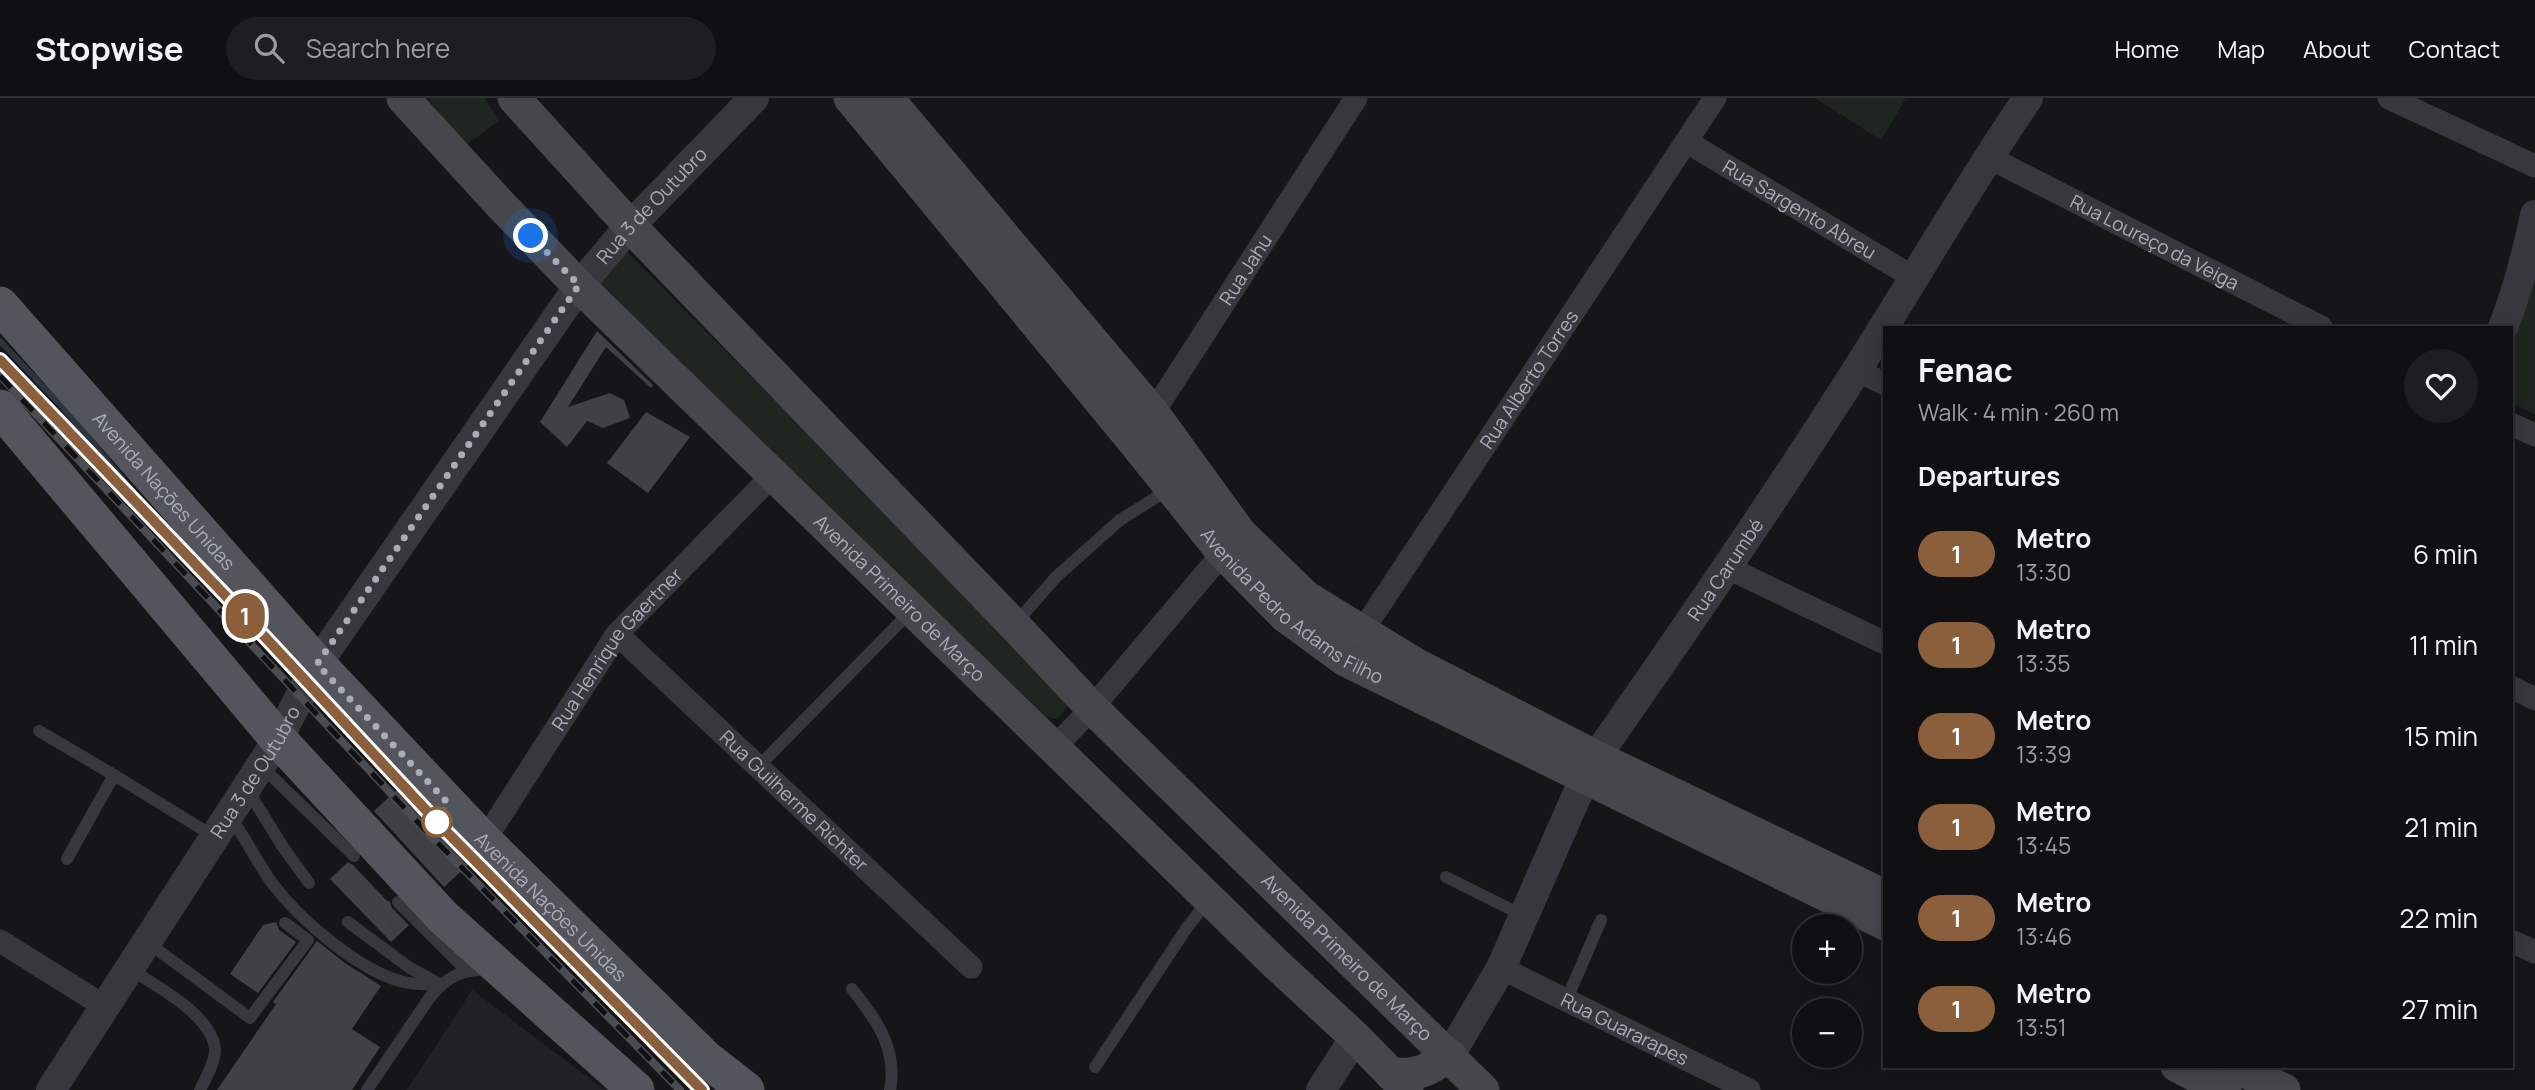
<!DOCTYPE html>
<meta charset="utf-8">
<style>
body{margin:0;font-family:Manrope,sans-serif;background:#1e1e20;color:#f1f3f6;height:100vh;display:flex;flex-direction:column;font-size:26px;white-space:nowrap}
*{box-sizing:border-box;margin:0}
p{font-size:23px;color:#9c9d9f}
.icon{flex:none;width:38px;height:38px;fill:none;stroke:currentColor;stroke-width:2;stroke-linecap:round;stroke-linejoin:round}
.map{position:relative;flex:1;overflow:hidden}
.drawer{position:absolute;left:1883px;top:228px;width:630px;height:742px;display:flex;flex-direction:column;background:#101012;border-radius:0px;box-shadow:0 4px 18px #0003,0 0 0 2px #303032}
.drawer>*{flex:none}
.badge{padding:0 14px;border-radius:23px;font-size:24px;line-height:46px}
.buttons{position:absolute;left:1792px;top:816px;display:grid;gap:14px}
.buttons a{display:grid;place-items:center;width:70px;height:70px;border-radius:50%;background:#101012;box-shadow:0 4px 18px #0003,0 0 0 2px #303032;font-size:35px}
.you{position:absolute;width:35px;height:35px;margin:-18px;border:5px solid #fff;border-radius:50%;background:#1a73e8;box-shadow:0 0 0 10px #1a73e833}
.map>.badge{position:absolute;translate:-50% -50%;box-shadow:0 0 0 4px #fff}
h2{padding:0 35px;font-size:26px;line-height:63px}
.round{display:grid;place-items:center;flex:none;width:74px;height:74px;border-radius:37px;background:#1e1e20}
.headline{display:flex;align-items:center;justify-content:space-between;height:119px;padding:0 35px}
h1{font-size:33px;font-weight:700;line-height:52px}
ul{padding:0;list-style:none}
li{display:flex;align-items:center;gap:21px;height:91px;padding:0 35px}
li div{flex:1}
li b{display:block;font-size:26px}
li em{font-style:normal}
li .badge{min-width:77px;font-weight:700;text-align:center}
header{display:flex;align-items:center;gap:42px;box-sizing:border-box;height:98px;padding:0 35px;background:#101012;border-bottom:2px solid #303032}
header strong{font-size:33px}
nav{display:flex;gap:38px;margin-inline-start:auto;font-size:24px}
.search{width:490px;height:63px;background:#1e1e20;display:flex;align-items:center;gap:18px;box-sizing:border-box;padding:0 24px;border-radius:38px;color:#9c9d9f;font-size:26px}
.map>svg:first-child{display:block}
.built{fill:#222225}
.green{fill:#1e261f}
.lines{fill:none;stroke-linecap:round;stroke-linejoin:round}
.stream{stroke:#2c353c;stroke-width:6}
.building{fill:#404145}
.path{stroke:#3d3f44;stroke-width:3.5;stroke-dasharray:3.5 5;stroke-linecap:butt}
.service{stroke:#37383d;stroke-width:12}
.minor{stroke:#37383d;stroke-width:23}
.tertiary{stroke:#37383d;stroke-width:30}
.secondary{stroke:#45474d;stroke-width:33}
.primary{stroke:#53555c;stroke-width:37}
.rail-casing{stroke:#4a4c52;stroke-width:8}
.rail{stroke:#111113;stroke-width:5;stroke-dasharray:16;stroke-linecap:butt}
.path-bridge{stroke:#3d3f44;stroke-width:3.5;stroke-dasharray:3.5 5;stroke-linecap:butt}
.line-casing{stroke:#fff;stroke-width:16}
.line{stroke:#8b5e3c;stroke-width:10}
.walk{stroke:#a8adb8;stroke-width:7;stroke-dasharray:0 12.6}
.stop-dot{fill:#fff;stroke:#8b5e3c;stroke-width:3.5}
.labels{text-anchor:middle;stroke-width:7;stroke-linejoin:round;paint-order:stroke}
.street-label{font-size:19px;fill:#a8adb8;stroke:#111113}
</style>
<header>
<strong>Stopwise</strong>
<div class="search"><svg class="icon" aria-label="search" viewBox="0 0 24 24"><circle cx="10" cy="10" r="6"/><path d="M15 15l6 6"/></svg>Search here</div>
<nav><a>Home</a><a>Map</a><a>About</a><a>Contact</a></nav>
</header>
<div class="map">
<svg width="2535" height="992" viewBox="0 0 2535 992">
<rect width="100%" height="100%" fill="#161618"/>
<polygon class="built" points="472,892 475,894 605,992 407,992"/>
<g class="green">
<polygon points="428,0 484,0 500,22 463,49"/>
<polygon points="1815,0 1906,0 1881,42"/>
<polygon points="623,150 1065,594 1069,606 1058,621 1047,619 592,186"/>
<polygon points="2535,171 2535,316 2511,305 2511,232"/>
</g>
<g class="lines">
<polyline class="stream" points="0,243 67,314 247,531"/>
</g>
<g class="building">
<polygon points="597,233 653,287 651,290 606,249 568,309 610,295 624,302 630,320 603,330 587,323 567,349 540,324"/>
<polygon points="646,314 690,339 648,395 607,365"/>
<polygon points="402,687 474,762 444,789 374,713"/>
<polygon points="348,764 353,767 388,804 389,802 392,810 409,827 391,844 330,781"/>
<polygon points="276,824 279,832 296,844 258,895 230,876 263,827"/>
<polygon points="317,843 345,865 381,888 352,931 380,949 352,992 217,992 276,906 273,904"/>
</g>
<g class="lines">
<g class="path">
<polyline points="392,821 387,826 394,834 400,828"/>
<polyline points="330,873 336,865"/>
</g>
<g class="service">
<polyline points="1014,527 1056,479 1120,422 1171,390"/>
<polyline points="39,633 114,677"/>
<polyline points="261,668 354,758"/>
<polyline points="758,669 912,512"/>
<polyline points="247,691 283,749 309,785"/>
<path d="M229,717C245,739 257,764 272,785C299,821 360,874 404,884C415,887 429,886 441,887"/>
<polyline points="67,761 114,677 215,739"/>
<polyline points="1446,779 1524,818"/>
<polyline points="398,804 466,872"/>
<polyline points="348,824 410,870 438,885"/>
<polyline points="147,844 250,920 308,842 285,825"/>
<path d="M130,871C156,888 212,917 215,951C216,962 205,982 200,992"/>
<path d="M852,891C876,921 898,951 890,992"/>
<polyline points="1566,903 1601,822"/>
<polyline points="1095,969 1186,831 1209,801"/>
<path d="M367,992L430,899C449,877 461,872 490,871"/>
</g>
<g class="minor">
<polyline points="2389,0 2535,68"/>
<path id="s1" d="M1687,44L1913,179"/>
<path id="s2" d="M1988,59L2321,229"/>
<polyline points="1857,272 1885,286"/>
<path id="s3" d="M1145,323L1153,315L1356,0"/>
<polyline points="2511,326 2535,337"/>
<polyline points="1728,470 1885,545"/>
<path id="s4" d="M617,536L971,869"/>
<path id="s5" d="M1355,544L1715,0"/>
<polyline points="2511,589 2535,601"/>
<polyline points="1054,650 1092,610 1233,443"/>
<path id="s6" d="M484,743L617,536L774,376"/>
<polyline points="0,843 104,908"/>
<polyline points="2511,843 2535,854"/>
<path id="s7" d="M1501,870L1749,992"/>
</g>
<g class="tertiary">
<path d="M2503,229C2518,193 2527,155 2535,117"/>
<path id="s8" d="M1450,957L1501,870L1584,681L1596,659C1685,532 1773,404 1856,273C1914,182 1967,89 2028,0"/>
<path id="s9" d="M51,992L278,641L317,566L579,188L630,128L754,0"/>
<polyline points="1321,992 1355,939"/>
</g>
<g class="secondary">
<path id="s10" d="M403,0L499,105L579,188L1275,865L1355,939L1407,992"/>
<path id="s11" d="M514,0L630,128L1014,527L1092,610L1483,992"/>
<path id="s12" d="M850,0L1130,339L1223,455L1285,518L1345,562L1885,826"/>
<polyline points="887,0 1153,315 1240,435 1306,499 1417,567 1596,659 1885,798"/>
<polyline points="2177,968 2225,992"/>
<polyline points="2234,968 2284,992"/>
<path d="M1391,976C1419,978 1428,972 1450,957"/>
</g>
<g class="primary">
<path id="s13" d="M0,207L317,566L484,743L705,960L746,992"/>
<polyline points="0,310 278,641 443,819 636,992"/>
</g>
<defs>
<g id="rail">
<path d="M0,262C233,506 462,754 702,992"/>
<polyline points="0,278 427,734 680,992"/>
</g>
</defs>
<use href="#rail" class="rail-casing"/>
<use href="#rail" class="rail"/>
<polyline class="path-bridge" points="387,820 394,814 389,809"/>
</g>
<g class="lines">
<defs>
<polyline id="line" points="0,262 264,538 437,724 702,992"/>
</defs>
<use href="#line" class="line-casing"/>
<use href="#line" class="line"/>
<polyline class="walk" points="437,724 447,704 317,566 579,187 531,138"/>
</g>
<circle class="stop-dot" cx="437" cy="724" r="14"/>
<g class="labels">
<g class="street-label">
<text dy="7" stroke="none"><textPath href="#s9" startOffset="1071">Rua 3 de Outubro</textPath></text>
<text dy="7" stroke="none"><textPath href="#s1" startOffset="131">Rua Sargento Abreu</textPath></text>
<text dy="7" stroke="none"><textPath href="#s2" startOffset="187">Rua Loureço da Veiga</textPath></text>
<text dy="7" stroke="none"><textPath href="#s3" startOffset="182">Rua Jahu</textPath></text>
<text dy="7" stroke="none"><textPath href="#s5" startOffset="315">Rua Alberto Torres</textPath></text>
<text dy="7" stroke="none"><textPath href="#s13" startOffset="248">Avenida Nações Unidas</textPath></text>
<text dy="7" stroke="none"><textPath href="#s8" startOffset="560">Rua Carumbé</textPath></text>
<text dy="7" stroke="none"><textPath href="#s10" startOffset="705">Avenida Primeiro de Março</textPath></text>
<text dy="7" stroke="none"><textPath href="#s12" startOffset="676">Avenida Pedro Adams Filho</textPath></text>
<text dy="7" stroke="none"><textPath href="#s6" startOffset="234">Rua Henrique Gaertner</textPath></text>
<text dy="7" stroke="none"><textPath href="#s9" startOffset="378">Rua 3 de Outubro</textPath></text>
<text dy="7" stroke="none"><textPath href="#s4" startOffset="243">Rua Guilherme Richter</textPath></text>
<text dy="7" stroke="none"><textPath href="#s13" startOffset="816">Avenida Nações Unidas</textPath></text>
<text dy="7" stroke="none"><textPath href="#s11" startOffset="1197">Avenida Primeiro de Março</textPath></text>
<text dy="7" stroke="none"><textPath href="#s7" startOffset="138">Rua Guararapes</textPath></text>
</g>
</g>
</svg>
<div class="buttons">
<a>+</a>
<a>−</a>
</div>
<div class="you" style="left:531px;top:138px"></div>
<b class="badge" style="left:245px;top:518px;background:#8b5e3c;color:#fff">1</b>
<section class="drawer">
<div class="headline"><div><h1>Fenac</h1><p>Walk · 4 min · 260 m</p></div><a class="round"><svg class="icon" aria-label="heart" viewBox="0 0 24 24"><path d="M12 20l-8-8c-3-5 5-10 8-4 3-6 11-1 8 4z"/></svg></a></div>
<h2>Departures</h2>
<ul>
<li><span class="badge" style="background:#8b5e3c;color:#fff">1</span><div><b>Metro</b><p>13:30</p></div><em>6 min</em></li>
<li><span class="badge" style="background:#8b5e3c;color:#fff">1</span><div><b>Metro</b><p>13:35</p></div><em>11 min</em></li>
<li><span class="badge" style="background:#8b5e3c;color:#fff">1</span><div><b>Metro</b><p>13:39</p></div><em>15 min</em></li>
<li><span class="badge" style="background:#8b5e3c;color:#fff">1</span><div><b>Metro</b><p>13:45</p></div><em>21 min</em></li>
<li><span class="badge" style="background:#8b5e3c;color:#fff">1</span><div><b>Metro</b><p>13:46</p></div><em>22 min</em></li>
<li><span class="badge" style="background:#8b5e3c;color:#fff">1</span><div><b>Metro</b><p>13:51</p></div><em>27 min</em></li>
</ul>
</section>
</div>
